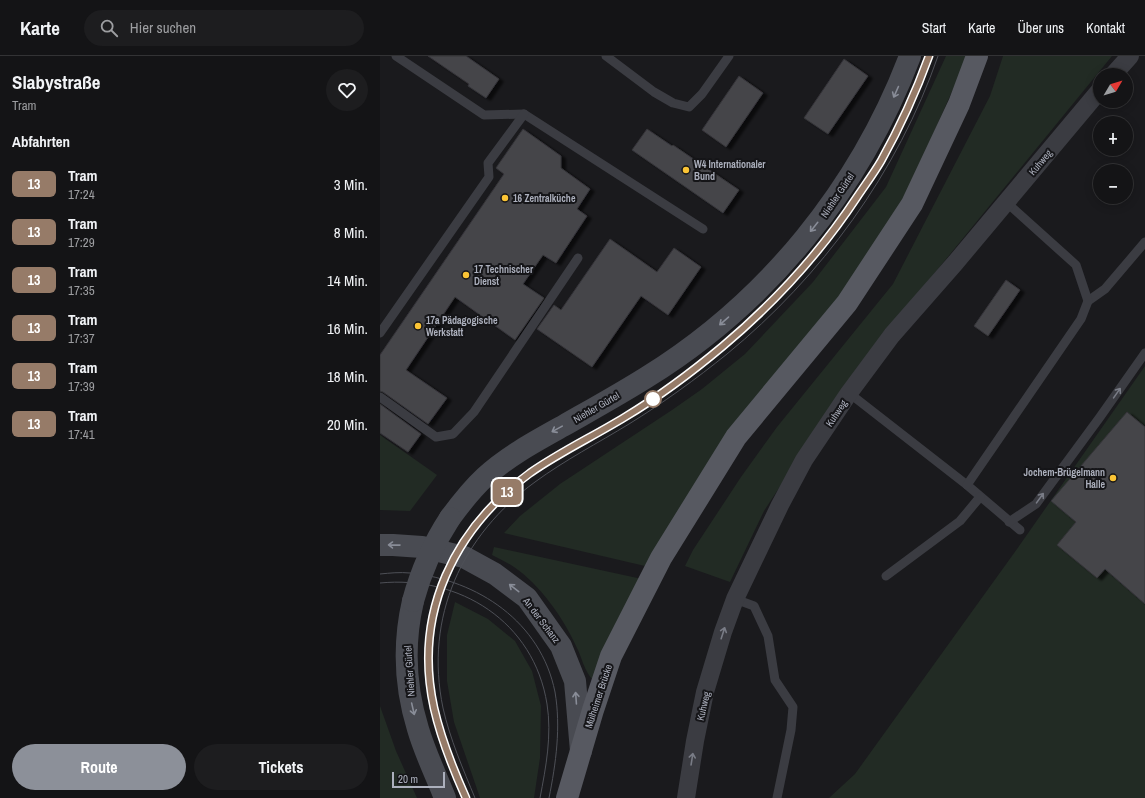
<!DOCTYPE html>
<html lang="de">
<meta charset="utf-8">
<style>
body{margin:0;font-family:"Archivo Narrow",sans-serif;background:#1d1d1f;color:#f1f3f6;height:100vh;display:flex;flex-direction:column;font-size:15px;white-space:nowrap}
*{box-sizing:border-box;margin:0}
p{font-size:13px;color:#9d9ea1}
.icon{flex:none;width:22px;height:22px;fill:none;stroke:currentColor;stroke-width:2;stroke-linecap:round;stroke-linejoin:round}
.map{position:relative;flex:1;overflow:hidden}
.drawer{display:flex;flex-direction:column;background:#141416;width:380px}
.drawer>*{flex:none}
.badge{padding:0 8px;border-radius:6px;font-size:14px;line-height:26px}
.needle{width:26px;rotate:52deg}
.tools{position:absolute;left:713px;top:12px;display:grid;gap:8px}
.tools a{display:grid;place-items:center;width:40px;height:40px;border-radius:50%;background:#141416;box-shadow:0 2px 10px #0003,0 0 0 1px #333335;font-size:20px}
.scale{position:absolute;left:12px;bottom:10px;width:53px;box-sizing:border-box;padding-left:4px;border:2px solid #acb0bd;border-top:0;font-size:11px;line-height:14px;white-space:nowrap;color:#acb0bd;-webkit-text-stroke:3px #151518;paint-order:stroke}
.map>.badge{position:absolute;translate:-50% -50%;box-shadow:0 0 0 2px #fff}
h2{padding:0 12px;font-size:15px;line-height:36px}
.round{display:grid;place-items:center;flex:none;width:42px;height:42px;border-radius:21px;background:#1d1d1f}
.overview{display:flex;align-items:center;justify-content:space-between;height:68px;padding:0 12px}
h1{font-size:19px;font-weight:700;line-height:30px}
.action{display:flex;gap:8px;margin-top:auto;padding:8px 12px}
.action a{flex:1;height:46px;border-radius:24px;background:#8c9099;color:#fff;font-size:16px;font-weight:700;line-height:46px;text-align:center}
.action a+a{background:#1d1d1f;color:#f1f3f6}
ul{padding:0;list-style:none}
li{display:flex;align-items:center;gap:12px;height:48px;padding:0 12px}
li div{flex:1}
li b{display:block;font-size:15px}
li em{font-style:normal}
li .badge{min-width:44px;font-weight:700;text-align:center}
header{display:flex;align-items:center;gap:24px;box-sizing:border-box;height:56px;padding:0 20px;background:#141416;border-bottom:1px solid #333335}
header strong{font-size:19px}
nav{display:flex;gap:22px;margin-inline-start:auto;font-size:14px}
.search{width:280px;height:36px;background:#1d1d1f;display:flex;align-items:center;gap:10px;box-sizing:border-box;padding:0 14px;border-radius:22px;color:#9d9ea1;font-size:15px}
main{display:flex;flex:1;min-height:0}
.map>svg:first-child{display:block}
.green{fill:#222b24}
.building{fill:#45454a;stroke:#353439;filter:url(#shadow)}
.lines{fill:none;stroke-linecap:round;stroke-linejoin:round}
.lane{stroke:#3b3c42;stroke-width:9}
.street{stroke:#3b3c42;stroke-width:18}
.secondary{stroke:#494b52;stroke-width:22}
.primary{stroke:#575961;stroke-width:22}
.tram{stroke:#4e5057;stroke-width:1}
.secondary-bridge{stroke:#494b52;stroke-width:22}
.oneway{stroke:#898d98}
.oneway2{stroke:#797c86}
.line-casing{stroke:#fff;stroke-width:9}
.line{stroke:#967b68;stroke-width:6}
.poi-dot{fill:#fbc435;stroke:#151518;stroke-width:1.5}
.stop-dot{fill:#fff;stroke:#967b68;stroke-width:2}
.labels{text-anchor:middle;stroke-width:4;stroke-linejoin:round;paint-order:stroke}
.street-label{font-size:10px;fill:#acb0bd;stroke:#151518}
.poi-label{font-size:10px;font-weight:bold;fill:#acb0bd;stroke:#151518;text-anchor:start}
</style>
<header>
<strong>Karte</strong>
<div class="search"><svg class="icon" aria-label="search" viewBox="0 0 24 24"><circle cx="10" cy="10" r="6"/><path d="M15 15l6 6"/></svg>Hier suchen</div>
<nav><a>Start</a><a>Karte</a><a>Über uns</a><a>Kontakt</a></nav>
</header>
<main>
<section class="drawer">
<div class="overview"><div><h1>Slabystraße</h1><p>Tram</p></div><a class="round"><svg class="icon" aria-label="heart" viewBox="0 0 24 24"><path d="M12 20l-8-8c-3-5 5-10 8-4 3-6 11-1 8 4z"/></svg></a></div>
<h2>Abfahrten</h2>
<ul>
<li><span class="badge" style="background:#967b68;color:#fff">13</span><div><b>Tram</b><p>17:24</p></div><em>3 Min.</em></li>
<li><span class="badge" style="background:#967b68;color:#fff">13</span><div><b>Tram</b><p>17:29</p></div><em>8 Min.</em></li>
<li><span class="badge" style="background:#967b68;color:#fff">13</span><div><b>Tram</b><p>17:35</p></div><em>14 Min.</em></li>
<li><span class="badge" style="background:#967b68;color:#fff">13</span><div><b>Tram</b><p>17:37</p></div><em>16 Min.</em></li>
<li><span class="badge" style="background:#967b68;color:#fff">13</span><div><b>Tram</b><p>17:39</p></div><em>18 Min.</em></li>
<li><span class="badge" style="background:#967b68;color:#fff">13</span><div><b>Tram</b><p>17:41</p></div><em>20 Min.</em></li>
</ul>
<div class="action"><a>Route</a><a>Tickets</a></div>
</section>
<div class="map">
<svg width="765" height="742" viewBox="0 0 765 742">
<defs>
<filter id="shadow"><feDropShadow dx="4.5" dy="2.5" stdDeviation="1" flood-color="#0009"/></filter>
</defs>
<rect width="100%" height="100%" fill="#1a1a1d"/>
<g class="green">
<polygon points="566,0 586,0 584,8 526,140 461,243 265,510 124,477 140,460 180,428 292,354 322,333 365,298 433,226 506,131"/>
<polygon points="623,0 732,0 477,312 384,455 350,526 305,510 313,494 361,421 397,371 513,228 610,40"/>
<polygon points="765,310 765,742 449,742 475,718 637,493"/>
<polygon points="0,379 57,419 30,455 0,454"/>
<path d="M114,491L262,523L214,625C204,616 202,601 196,590C183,561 160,529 134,511C127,506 119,503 112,499Z"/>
<polygon points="75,546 108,563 135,585 152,615 161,650 160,702 154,742 100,742 98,736 74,666 67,625 67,579"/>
<polygon points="0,650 16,695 37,742 0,742"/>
</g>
<g class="building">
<polygon points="48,0 86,0 119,23 106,42 88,30 89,28"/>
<polygon points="464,3 488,20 448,78 424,62"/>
<polygon points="359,20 383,37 346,91 322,74"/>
<polygon points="143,73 181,100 181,112 210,133 197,153 207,160 176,207 163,199 143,228 164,242 135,284 75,241 26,314 67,342 48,368 3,336 0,335 0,299 124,118 116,112"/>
<polygon points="267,73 292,90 293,89 359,134 343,157 252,94"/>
<polygon points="230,183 277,216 294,192 321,211 288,259 261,240 212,311 157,273 174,249 181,254"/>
<polygon points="626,224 640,234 608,280 594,270"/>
<polygon points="0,348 41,378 28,396 0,377"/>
<polygon points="747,356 765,371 765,548 725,513 717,522 677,489 696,466 671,445"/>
</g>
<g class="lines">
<g class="lane">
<polyline points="16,0 104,59 144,58 323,173"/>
<polyline points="226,0 274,36 293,47 309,51 322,38 349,0"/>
<polyline points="708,245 725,233 765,186"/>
<polyline points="0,277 109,121 108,107 144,58"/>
<polyline points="469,337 587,429 640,474"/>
<polyline points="0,341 56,381 73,378 94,356 198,202"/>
<polyline points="587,429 701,263 708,245 696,209 626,146"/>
<polyline points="629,466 656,448 720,361 765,297"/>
<polyline points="506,520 580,465 600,441"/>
<polyline points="355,543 374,550 388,580 395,624 413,651 411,674 397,742"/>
</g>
<g class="street">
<polyline points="733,19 750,0"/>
<polyline points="306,742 315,685 325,636 343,576 355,543 400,449 424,404 469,337 512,279 576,206 720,34"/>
</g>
<g class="secondary">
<path d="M70,462C81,447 92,433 105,421C128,400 156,385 183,370C211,354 240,338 267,321C388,246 480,132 530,0"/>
<polyline points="0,489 13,489 42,491 84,501 115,518 147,542 181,590 195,625 201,695"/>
<path d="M33,545C23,588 25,631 38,673C45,697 56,719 65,742"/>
</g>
<polyline class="primary" points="187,742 213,654 231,600 281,502 356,381 467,247 532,148 579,48 597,0"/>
<g class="tram">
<path d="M0,518C10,517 20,516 30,517C98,524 161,566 175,636C181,671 176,707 169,742"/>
<path d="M0,527C80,519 154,566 167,648C172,679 166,711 160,742"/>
<path d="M86,742C73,713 61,683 54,652C34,558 74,472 150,417C183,394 220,376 254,356C285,337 315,314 343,290C395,246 442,194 480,137C487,126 495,116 501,105C520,71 536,36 549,0"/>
<path d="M95,742C83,713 70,683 63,652C44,561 82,479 155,426C185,404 218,387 249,368C283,347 316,323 347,298C441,221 518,116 558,0"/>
</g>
<path class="secondary-bridge" d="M33,545C41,515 53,488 70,462"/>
</g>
<defs><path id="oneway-shaft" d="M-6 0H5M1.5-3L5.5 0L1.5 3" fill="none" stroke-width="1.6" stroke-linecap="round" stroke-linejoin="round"/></defs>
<g class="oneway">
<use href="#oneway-shaft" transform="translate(516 36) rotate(114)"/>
<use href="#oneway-shaft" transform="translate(434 171) rotate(129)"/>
<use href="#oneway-shaft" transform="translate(344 265) rotate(139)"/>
<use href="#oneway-shaft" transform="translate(177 373) rotate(151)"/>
<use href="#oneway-shaft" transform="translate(14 489) rotate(-179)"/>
<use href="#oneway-shaft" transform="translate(134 532) rotate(-142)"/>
<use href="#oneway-shaft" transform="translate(196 642) rotate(-94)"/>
<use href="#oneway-shaft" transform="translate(33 653) rotate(77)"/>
</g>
<g class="oneway2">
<use href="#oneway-shaft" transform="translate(737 337) rotate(-55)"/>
<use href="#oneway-shaft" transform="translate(660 442) rotate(-54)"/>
<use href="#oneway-shaft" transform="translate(343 577) rotate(-72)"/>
<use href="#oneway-shaft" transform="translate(312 703) rotate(-81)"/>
</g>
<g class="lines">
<defs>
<path id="line" d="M86,742C73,713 61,683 54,652C33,557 74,473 150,417C180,396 214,380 245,361C280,340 312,316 343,290C394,247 440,197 477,141C485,129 494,117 501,105C520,71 536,36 549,0"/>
</defs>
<use href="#line" class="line-casing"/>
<use href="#line" class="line"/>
</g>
<g class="poi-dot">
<circle cx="306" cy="114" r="4"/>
<circle cx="125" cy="142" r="4"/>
<circle cx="86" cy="219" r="4"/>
<circle cx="38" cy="270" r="4"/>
<circle cx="733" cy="422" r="4"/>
</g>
<circle class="stop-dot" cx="273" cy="343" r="8"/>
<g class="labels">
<g class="street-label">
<text transform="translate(660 106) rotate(-50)" y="4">Kuhweg</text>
<text transform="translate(457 139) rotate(-56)" y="4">Niehler Gürtel</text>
<text transform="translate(216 351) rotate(-30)" y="4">Niehler Gürtel</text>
<text transform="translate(456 357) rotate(-56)" y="4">Kuhweg</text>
<text transform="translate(162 564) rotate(53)" y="4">An der Schanz</text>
<text transform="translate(29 615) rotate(-94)" y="4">Niehler Gürtel</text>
<text transform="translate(218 640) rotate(-72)" y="4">Mülheimer Brücke</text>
<text transform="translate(323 650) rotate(-77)" y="4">Kuhweg</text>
</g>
<g class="poi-label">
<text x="314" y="112">W4 Internationaler<tspan x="314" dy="12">Bund</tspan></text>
<text x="133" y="146">16 Zentralküche</text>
<text x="94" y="217">17 Technischer<tspan x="94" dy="12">Dienst</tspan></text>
<text x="46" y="268">17a Pädagogische<tspan x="46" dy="12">Werkstatt</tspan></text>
<text x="725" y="420" text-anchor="end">Jochem-Brügelmann<tspan x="725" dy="12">Halle</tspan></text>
</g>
</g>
</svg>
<div class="tools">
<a><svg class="needle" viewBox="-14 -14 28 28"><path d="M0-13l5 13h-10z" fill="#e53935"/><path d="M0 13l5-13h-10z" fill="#9d9ea1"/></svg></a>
<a>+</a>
<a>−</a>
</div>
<div class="scale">20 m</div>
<b class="badge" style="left:127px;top:436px;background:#967b68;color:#fff">13</b>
</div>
</main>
